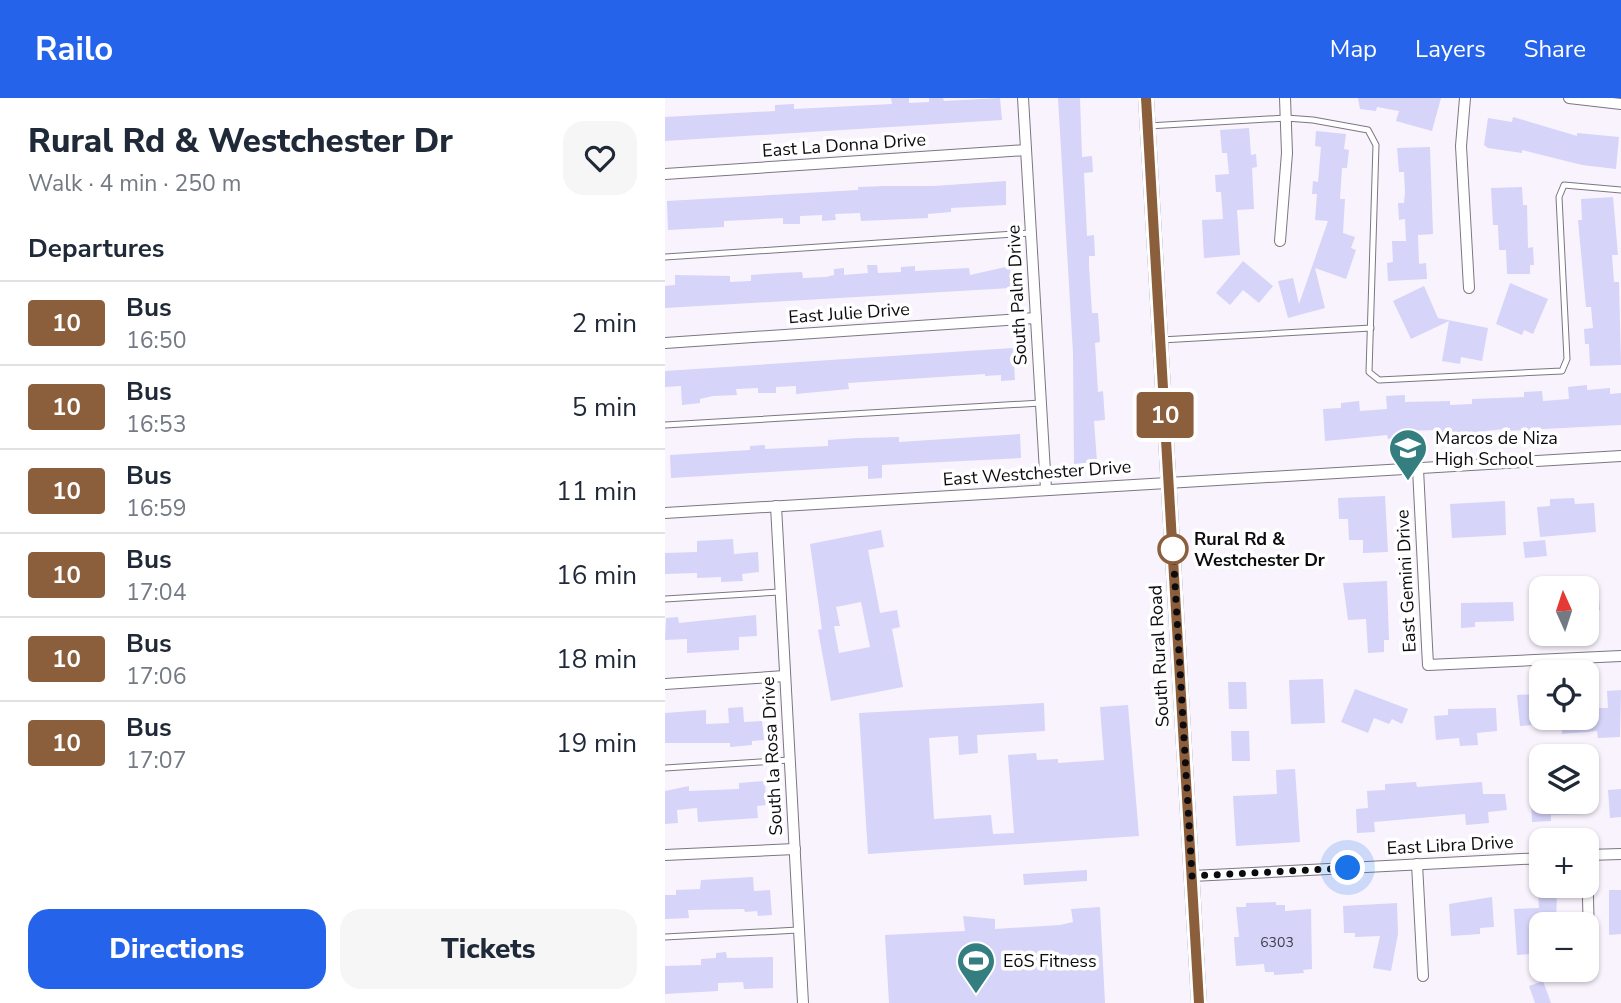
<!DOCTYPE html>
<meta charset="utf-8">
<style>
body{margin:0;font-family:"Nunito Sans",sans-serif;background:#f6f6f7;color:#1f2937;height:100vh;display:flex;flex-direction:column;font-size:26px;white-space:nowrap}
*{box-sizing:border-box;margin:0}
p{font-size:23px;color:#747a83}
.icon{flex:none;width:38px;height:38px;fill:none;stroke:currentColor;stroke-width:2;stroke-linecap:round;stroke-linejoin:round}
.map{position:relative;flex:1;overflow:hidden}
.sheet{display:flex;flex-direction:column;background:#fff;width:665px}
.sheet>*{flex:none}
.badge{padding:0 14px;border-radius:5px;font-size:24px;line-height:46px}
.needle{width:46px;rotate:357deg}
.fabs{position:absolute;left:864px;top:478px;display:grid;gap:14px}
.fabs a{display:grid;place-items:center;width:70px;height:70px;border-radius:14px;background:#fff;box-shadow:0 2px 5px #0004;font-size:35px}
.you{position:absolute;width:35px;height:35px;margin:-18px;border:5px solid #fff;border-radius:50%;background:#1a73e8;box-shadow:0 0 0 10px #1a73e833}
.map>.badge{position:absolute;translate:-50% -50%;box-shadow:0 0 0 4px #fff}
h2{padding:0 28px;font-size:26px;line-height:63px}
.round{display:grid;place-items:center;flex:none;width:74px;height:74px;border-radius:21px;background:#f6f6f7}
.headline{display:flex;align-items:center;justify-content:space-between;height:119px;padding:0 28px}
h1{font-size:33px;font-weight:800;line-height:52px}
.cta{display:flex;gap:14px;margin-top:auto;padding:14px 28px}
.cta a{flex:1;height:80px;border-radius:21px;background:#2563eb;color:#fff;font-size:28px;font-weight:800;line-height:80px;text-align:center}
.cta a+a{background:#f6f6f7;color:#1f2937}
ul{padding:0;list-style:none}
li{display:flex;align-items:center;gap:21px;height:84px;padding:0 28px;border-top:2px solid #e0e1e3}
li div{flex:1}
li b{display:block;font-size:26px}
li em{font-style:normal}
li .badge{min-width:77px;font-weight:700;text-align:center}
header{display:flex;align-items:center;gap:42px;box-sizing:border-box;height:98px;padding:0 35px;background:#2563eb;color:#fff}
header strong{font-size:33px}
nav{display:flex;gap:38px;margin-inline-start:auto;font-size:24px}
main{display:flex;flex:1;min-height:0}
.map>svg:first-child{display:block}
.building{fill:#d6d4f8;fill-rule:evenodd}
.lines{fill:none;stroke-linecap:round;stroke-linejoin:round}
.service-casing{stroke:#7c7681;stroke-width:7}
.minor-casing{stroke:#7c7681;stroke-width:12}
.secondary-casing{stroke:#7c7681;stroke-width:16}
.service{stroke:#fff;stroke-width:5}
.minor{stroke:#fff;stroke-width:10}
.secondary{stroke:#fff;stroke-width:14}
.line-casing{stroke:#fff;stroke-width:16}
.line{stroke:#8b5e3c;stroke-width:10}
.walk{stroke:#0d0b0f;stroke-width:7;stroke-dasharray:0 12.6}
.stop-dot{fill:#fff;stroke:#8b5e3c;stroke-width:3.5}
.labels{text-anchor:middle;stroke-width:7;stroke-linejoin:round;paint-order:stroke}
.number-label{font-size:14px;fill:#3f3d49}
.street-label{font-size:18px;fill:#0d0b0f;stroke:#fff}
.poi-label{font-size:18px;fill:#0d0b0f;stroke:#fff;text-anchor:start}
.stop-label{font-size:18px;font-weight:bold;fill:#0d0b0f;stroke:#fff;text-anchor:start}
</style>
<header>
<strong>Railo</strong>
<nav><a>Map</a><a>Layers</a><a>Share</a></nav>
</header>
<main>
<section class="sheet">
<div class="headline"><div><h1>Rural Rd &amp; Westchester Dr</h1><p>Walk · 4 min · 250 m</p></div><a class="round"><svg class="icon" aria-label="heart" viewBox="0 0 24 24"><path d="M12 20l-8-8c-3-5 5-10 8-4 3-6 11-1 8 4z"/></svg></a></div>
<h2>Departures</h2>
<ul>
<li><span class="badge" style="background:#8b5e3c;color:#fff">10</span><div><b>Bus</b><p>16:50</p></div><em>2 min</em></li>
<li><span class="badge" style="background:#8b5e3c;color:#fff">10</span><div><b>Bus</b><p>16:53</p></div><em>5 min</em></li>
<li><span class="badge" style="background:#8b5e3c;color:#fff">10</span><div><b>Bus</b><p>16:59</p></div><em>11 min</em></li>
<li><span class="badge" style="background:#8b5e3c;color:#fff">10</span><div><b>Bus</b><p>17:04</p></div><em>16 min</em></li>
<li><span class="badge" style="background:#8b5e3c;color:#fff">10</span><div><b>Bus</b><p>17:06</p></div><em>18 min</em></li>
<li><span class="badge" style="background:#8b5e3c;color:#fff">10</span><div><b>Bus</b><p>17:07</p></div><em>19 min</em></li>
</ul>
<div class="cta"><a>Directions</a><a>Tickets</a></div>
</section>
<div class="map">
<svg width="956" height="905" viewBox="0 0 956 905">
<rect width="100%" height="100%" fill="#f9f3fe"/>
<g class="building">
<polygon points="226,0 244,0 244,5 264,4 264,0 278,0 279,3 335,0 337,22 0,43 0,19 110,13 110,7 129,6 129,11 227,6"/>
<polygon points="393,0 415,0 417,59 427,58 428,74 419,75 422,138 429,137 430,158 424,158 424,168 427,215 433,215 435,244 430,245 433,294 438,293 440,322 429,323 432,364 409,366 408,255"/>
<polygon points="693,0 776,0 767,33 731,23 734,13 712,9 711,13 695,11"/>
<polygon points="848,19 912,38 912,35 954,39 951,71 917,67 857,52 857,55 823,50 819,47 823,20 847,24"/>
<polygon points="584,30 586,57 591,56 592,69 587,70 589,111 572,112 575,157 539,160 537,122 558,121 556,94 551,94 550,77 564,76 562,55 557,55 555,32"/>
<polygon points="651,33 681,36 679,51 684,52 682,70 677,70 675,101 680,101 678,135 690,139 686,150 691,152 681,181 650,170 660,210 623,220 613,183 628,180 634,206 663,123 650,122 652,96 647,96 648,83 653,84 656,49 650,48"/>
<polygon points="765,49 768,136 753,137 754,166 761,165 762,181 723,183 722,165 728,164 727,143 741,143 740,121 734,122 733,105 739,105 740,94 739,74 734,74 732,50"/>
<polygon points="341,83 341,107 286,110 286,114 263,116 263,120 196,123 195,115 170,116 171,122 157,123 157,117 135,118 135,126 118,126 118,120 80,122 59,123 59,129 3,132 2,103 193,92 193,89 221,88 269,88"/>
<polygon points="857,89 858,107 862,107 863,150 868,149 869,167 865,167 865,176 842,176 841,152 834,152 833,127 828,127 826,90"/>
<polygon points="948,99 953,157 947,157 949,184 954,184 956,267 925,268 924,246 920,246 919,231 928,230 926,209 921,209 913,122 917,122 916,101"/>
<polygon points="578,163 608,188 594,205 578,192 565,207 551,195"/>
<polygon points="202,167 212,167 213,175 236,174 236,169 250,168 250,173 304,170 305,177 345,168 346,190 0,210 0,188 10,187 10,177 65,178 65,184 86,183 86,177 115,175 137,174 138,180 161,179 169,177 169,171 179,170 179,177 203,175"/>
<polygon points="845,185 883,201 868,236 859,232 857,237 831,226"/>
<polygon points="759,188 773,220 823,230 817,263 796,259 795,266 777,263 784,223 746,241 728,203"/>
<polygon points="348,250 350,282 336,283 336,277 320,278 320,276 183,285 184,291 131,296 131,288 111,289 111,295 93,295 93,290 71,291 72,297 48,298 35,301 35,305 17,307 16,288 0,289 0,273"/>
<polygon points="922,287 922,292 945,290 945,296 956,295 956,327 840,333 840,331 770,338 770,332 742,333 743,339 723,341 722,337 660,343 658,311 676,310 676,305 694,303 695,313 722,311 721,298 740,297 740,304 785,303 785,307 807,306 807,301 859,299 859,294 877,293 878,303 904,301 903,289"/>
<polygon points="355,336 356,360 217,367 217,380 203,381 203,368 6,380 5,357 85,352 85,348 100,347 100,351 163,348 163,342 192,340 234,339 234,344"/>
<polygon points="720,398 723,454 698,455 698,442 684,442 683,421 674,421 673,400"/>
<polygon points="909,400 910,406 929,405 931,434 875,439 872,409 885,408 885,401"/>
<polygon points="840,403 841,437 787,440 785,406"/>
<path d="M216,432L219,449L203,452L215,515L232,512L235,529L227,531L238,589L166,603L153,532L157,531L145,446ZM196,504L205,549L174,555L169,528H175L171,509Z"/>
<polygon points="68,441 69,456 93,454 94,474 77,476 78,483 56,484 56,479 32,480 32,475 0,476 0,455 32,454 32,443"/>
<polygon points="880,442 882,458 860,460 858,444"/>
<polygon points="722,483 724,542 719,542 719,554 703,555 701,521 683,522 678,485"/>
<polygon points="922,491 933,491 935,512 922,513"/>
<polygon points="848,504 849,523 810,524 810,529 796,530 796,505"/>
<polygon points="91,517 92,538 74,539 74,552 22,555 22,541 0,542 1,520 13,519 14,525"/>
<polygon points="658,581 660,625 626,626 624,582"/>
<polygon points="563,584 581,584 582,611 564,611"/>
<polygon points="690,591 743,611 737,626 727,621 724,626 709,620 703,635 676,624"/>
<polygon points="956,592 955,639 933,640 932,633 897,636 896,620 932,620 931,610 943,610 942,593"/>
<polygon points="871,596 871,603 877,603 877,626 855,628 852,597"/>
<polygon points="379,605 380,633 312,637 313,655 294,657 293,638 264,640 269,721 326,717 328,736 349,735 343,657 371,655 372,662 393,661 393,665 439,662 435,609 463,607 474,738 203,756 194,615"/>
<polygon points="78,609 79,624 97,623 99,642 87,643 87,647 65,649 65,645 0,645 0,615 41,612 41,626 64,625 63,610"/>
<polygon points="831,610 832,633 812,635 813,647 795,648 794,640 771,642 769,618 783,617 783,611"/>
<polygon points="566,633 584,633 585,663 567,663"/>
<polygon points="630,671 635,744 571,748 568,698 612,696 611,672"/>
<polygon points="865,678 877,678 877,704 919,704 919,716 886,717 886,723 867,724"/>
<polygon points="100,683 101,707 92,708 93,720 33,724 32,710 12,712 13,725 0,726 0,693 24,688 24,693 74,691 74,685"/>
<polygon points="751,684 752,689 817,684 818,696 840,696 842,712 823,714 824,725 801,727 800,716 709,724 710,734 692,735 691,711 703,710 702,693 720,692 720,686"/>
<polygon points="956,691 956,719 945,720 943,692"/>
<polygon points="422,772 422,783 359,787 358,776"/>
<polygon points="88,779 89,793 105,792 107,817 93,818 92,813 80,814 79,811 23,812 24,820 0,821 0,797 11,797 11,792 35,791 36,782"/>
<polygon points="944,792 956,792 956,836 944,837"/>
<polygon points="873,795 892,795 891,826 877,826 877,855 852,857 849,811 874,810"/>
<polygon points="827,799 829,829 815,830 815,836 786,838 784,806"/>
<polygon points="611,804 611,807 620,807 620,813 646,811 647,871 638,872 639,875 609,877 609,874 600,874 599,866 571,868 569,839 574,839 571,809 581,809 581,805"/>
<polygon points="732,805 733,836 726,873 708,870 715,838 690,839 690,835 679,835 678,808"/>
<polygon points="435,809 440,905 224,905 220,837 300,833 298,818 330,821 330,831 395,827 408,824 406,811"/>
<polygon points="61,854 62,860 108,859 108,890 79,891 78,884 53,885 53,893 0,896 0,868 36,867 36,861 51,860 51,855"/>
<polygon points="878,883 886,905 870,905 864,888"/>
</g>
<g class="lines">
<defs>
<g id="service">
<polyline points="483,28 621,20 648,22 703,32 711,47 704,274 714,282 897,273 902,261 894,99 899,87 956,92"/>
<polyline points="0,159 366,135"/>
<polyline points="496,242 706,230"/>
<polyline points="0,327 376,305"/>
<polyline points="0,501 115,494"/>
<polyline points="0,670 125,662"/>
<polyline points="0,839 133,832"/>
</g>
<g id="minor">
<polyline points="358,0 381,391"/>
<polyline points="800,0 796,48 804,190"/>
<polyline points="904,0 956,6"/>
<polyline points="0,76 361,52"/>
<polyline points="615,143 622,55 620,0"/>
<polyline points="0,245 371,220"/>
<polyline points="753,371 763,567 956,558"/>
<polyline points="111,408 138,905"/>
<polyline points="0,415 956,358"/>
<polyline points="0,586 120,578"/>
<polyline points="0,757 130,751"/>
<polyline points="922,757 956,756"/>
<polyline points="922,765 925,873"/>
<polyline points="752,766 758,878"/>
<polyline points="527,778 877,760"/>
</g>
<polyline id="secondary" points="481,0 534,905"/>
</defs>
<use href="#service" class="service-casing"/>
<use href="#minor" class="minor-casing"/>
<use href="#secondary" class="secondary-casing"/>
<use href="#service" class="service"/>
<use href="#minor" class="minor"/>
<use href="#secondary" class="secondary"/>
</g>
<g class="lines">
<defs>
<polyline id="line" points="481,0 534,905"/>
</defs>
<use href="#line" class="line-casing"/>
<use href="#line" class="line"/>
<polyline class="walk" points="508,451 527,778 683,770"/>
</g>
<defs>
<symbol id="school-pin" viewBox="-11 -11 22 30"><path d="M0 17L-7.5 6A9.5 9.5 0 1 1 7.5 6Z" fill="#357e80" stroke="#fff"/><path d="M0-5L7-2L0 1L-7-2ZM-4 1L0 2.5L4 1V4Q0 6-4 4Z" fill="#fff"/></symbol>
<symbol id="stadium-pin" viewBox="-11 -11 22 30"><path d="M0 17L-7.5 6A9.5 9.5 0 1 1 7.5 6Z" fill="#357e80" stroke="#fff"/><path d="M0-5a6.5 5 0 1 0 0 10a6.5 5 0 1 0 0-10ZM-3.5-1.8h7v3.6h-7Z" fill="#fff"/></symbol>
</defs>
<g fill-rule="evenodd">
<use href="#school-pin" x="721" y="328" width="44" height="60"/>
<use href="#stadium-pin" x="289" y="841" width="44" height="60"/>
</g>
<circle class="stop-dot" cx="508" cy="451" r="14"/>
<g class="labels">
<g class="number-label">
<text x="612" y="849">6303</text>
</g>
<g class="street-label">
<text transform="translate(179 47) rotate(-4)" y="6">East La Donna Drive</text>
<text transform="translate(352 197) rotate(-93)" y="6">South Palm Drive</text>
<text transform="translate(184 215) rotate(-4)" y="6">East Julie Drive</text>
<text transform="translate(372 375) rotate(-4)" y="6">East Westchester Drive</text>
<text transform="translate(741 483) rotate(-93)" y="6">East Gemini Drive</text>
<text transform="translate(494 558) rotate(-93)" y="6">South Rural Road</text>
<text transform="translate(107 658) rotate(-93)" y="6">South la Rosa Drive</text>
<text transform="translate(785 747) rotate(-3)" y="6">East Libra Drive</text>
</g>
<g class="poi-label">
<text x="770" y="346">Marcos de Niza<tspan x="770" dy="21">High School</tspan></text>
<text x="338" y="869">EōS Fitness</text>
</g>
<g class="stop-label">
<text x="529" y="447">Rural Rd &amp;<tspan x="529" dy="21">Westchester Dr</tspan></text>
</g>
</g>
</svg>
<div class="fabs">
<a><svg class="needle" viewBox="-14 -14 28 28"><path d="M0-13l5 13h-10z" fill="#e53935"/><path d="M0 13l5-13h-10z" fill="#747a83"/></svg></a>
<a><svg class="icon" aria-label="locate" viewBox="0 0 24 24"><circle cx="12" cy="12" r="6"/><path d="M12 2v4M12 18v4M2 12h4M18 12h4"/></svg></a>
<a><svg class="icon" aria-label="layers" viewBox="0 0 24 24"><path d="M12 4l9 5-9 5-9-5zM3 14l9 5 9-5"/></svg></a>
<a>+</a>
<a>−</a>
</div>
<div class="you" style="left:683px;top:770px"></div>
<b class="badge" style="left:500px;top:317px;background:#8b5e3c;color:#fff">10</b>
</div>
</main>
